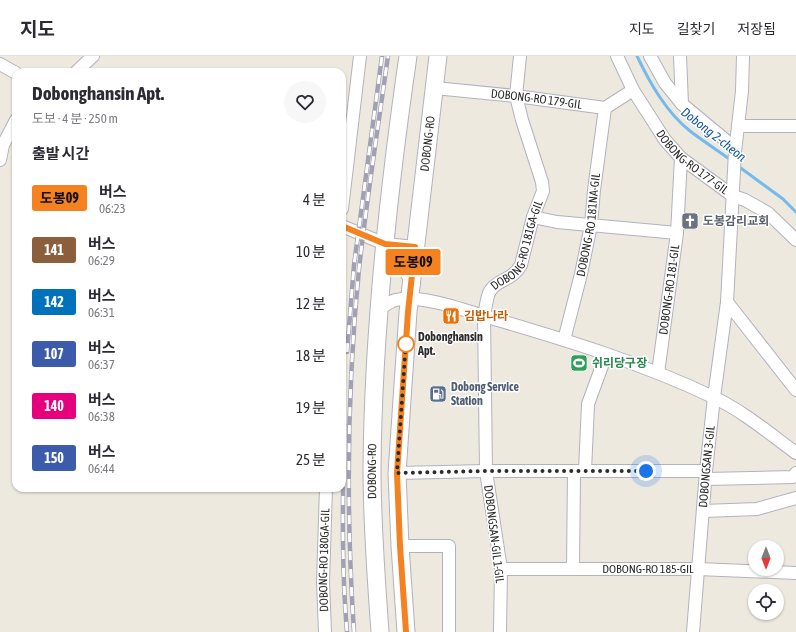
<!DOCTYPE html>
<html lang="ko">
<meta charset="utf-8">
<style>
body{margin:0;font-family:"Asap Condensed","Noto Sans KR",sans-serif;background:#f7f7f7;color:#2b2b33;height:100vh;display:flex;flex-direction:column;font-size:15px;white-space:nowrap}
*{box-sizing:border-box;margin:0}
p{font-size:13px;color:#7c7c81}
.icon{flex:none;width:22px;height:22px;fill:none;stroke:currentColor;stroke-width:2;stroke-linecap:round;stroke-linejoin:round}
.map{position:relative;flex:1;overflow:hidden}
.side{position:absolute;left:12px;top:12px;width:334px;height:424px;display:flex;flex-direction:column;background:#fff;border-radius:12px;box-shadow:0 1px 3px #0004}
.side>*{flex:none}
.badge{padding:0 8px;border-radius:3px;font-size:14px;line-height:26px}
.needle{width:26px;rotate:180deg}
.buttons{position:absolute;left:748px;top:484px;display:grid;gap:8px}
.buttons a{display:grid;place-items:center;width:36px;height:36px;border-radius:50%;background:#fff;box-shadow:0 1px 3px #0004;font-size:20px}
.you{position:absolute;width:20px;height:20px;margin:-10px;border:3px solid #fff;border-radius:50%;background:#1a73e8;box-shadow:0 0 0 6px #1a73e833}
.map>.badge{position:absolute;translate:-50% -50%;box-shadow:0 0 0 2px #fff}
h2{padding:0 20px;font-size:15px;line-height:36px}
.round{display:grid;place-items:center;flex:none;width:42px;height:42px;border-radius:21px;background:#f7f7f7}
.summary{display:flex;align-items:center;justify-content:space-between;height:68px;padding:0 20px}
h1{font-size:19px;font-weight:700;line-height:30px}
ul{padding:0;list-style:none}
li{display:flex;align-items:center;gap:12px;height:52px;padding:0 20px}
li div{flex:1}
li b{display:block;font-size:15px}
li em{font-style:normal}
li .badge{min-width:44px;font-weight:700;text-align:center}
header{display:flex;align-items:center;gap:24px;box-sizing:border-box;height:56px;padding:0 20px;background:#fff;border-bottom:1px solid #e1e1e2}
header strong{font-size:19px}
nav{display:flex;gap:22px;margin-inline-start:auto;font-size:14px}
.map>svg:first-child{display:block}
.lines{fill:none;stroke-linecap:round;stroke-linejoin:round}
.stream{stroke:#74baed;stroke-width:3}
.minor-casing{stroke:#b2b2bf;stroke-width:14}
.secondary-casing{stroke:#b2b2bf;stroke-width:19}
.minor{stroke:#fff;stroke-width:12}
.secondary{stroke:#fff;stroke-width:17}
.rail-casing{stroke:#a1a1b6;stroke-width:4.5}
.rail{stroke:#fff;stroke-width:3;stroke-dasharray:9;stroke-linecap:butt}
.line-casing{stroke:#fff;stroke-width:9}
.line{stroke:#f58220;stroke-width:6}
.walk{stroke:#2c2c2c;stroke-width:4;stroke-dasharray:0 7.2}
.stop-dot{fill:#fff;stroke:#f58220;stroke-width:2}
.labels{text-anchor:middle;stroke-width:3;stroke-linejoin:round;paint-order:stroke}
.street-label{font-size:12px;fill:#2c2c2c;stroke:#fff}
.worship-label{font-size:12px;font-weight:bold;fill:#5b616d;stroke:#fff;text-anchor:start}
.food-label{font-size:12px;font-weight:bold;fill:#c56008;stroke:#fff;text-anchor:start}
.stop-label{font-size:12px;font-weight:bold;fill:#2c2c2c;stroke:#fff;text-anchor:start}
.leisure-label{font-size:12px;font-weight:bold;fill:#27864d;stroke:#fff;text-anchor:start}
.service-label{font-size:12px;font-weight:bold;fill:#4e5e75;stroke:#fff;text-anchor:start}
.water-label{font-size:13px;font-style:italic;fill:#10569c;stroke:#fff}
</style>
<header>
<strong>지도</strong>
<nav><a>지도</a><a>길찾기</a><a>저장됨</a></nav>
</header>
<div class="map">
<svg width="796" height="576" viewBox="0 0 796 576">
<rect width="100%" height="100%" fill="#ede9df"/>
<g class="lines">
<g class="stream">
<path d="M637,0C650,27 666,56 690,75C703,85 717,94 731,104"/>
<polyline points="738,110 783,143 796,156"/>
</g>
<defs>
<g id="minor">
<path id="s1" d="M617,0L633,34L665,84L681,102L733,140L745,144L768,157L796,184"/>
<polyline points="650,0 665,27 682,48 735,92"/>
<polyline points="680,0 682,48"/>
<polyline points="0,8 16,17"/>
<polyline points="76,16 93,0"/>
<path id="s2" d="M435,32L516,40L605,52L633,34"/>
<polyline points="738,70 796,70"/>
<polyline points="0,104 3,89 16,64"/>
<polyline points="342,153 360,0"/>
<polyline points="533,161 557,166 677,177"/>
<polyline points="342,170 385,188 415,191"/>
<polyline points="385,188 414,228"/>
<polyline points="727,246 796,334"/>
<path d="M378,254C384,250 390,245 396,244C422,238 466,255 491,262C566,284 642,307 713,341C743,355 770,378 796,397"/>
<path id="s3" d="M564,284L581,218L591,169L594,134L605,52"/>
<path id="s4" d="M658,317L677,177L681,102"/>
<polyline points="585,415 588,348 606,299"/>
<polyline points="397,417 486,415 706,415"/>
<polyline points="706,423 793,421 796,417"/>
<polyline points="703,455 757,453 796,442"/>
<polyline points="400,490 449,490 449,576"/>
<path id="s5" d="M501,513H698L796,517"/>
<polyline points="573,513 574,415"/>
<path id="s6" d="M325,576L323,526L326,432"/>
<path id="s7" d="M500,576L501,513L486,415L484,260C486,252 486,242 490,235C497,223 512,225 521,209L533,161L543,135L542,126L522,64L516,40L520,0"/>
<path id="s8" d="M693,576L706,415L714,341L727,246L735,96L742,35L743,0"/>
</g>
<g id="secondary">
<path id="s9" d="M380,576C376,522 372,467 372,413C373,275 388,137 408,0"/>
<path id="s10" d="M406,576L400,490L397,417L408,256L438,0"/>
</g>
</defs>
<use href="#minor" class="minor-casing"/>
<use href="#secondary" class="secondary-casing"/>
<use href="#minor" class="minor"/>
<use href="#secondary" class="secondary"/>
<defs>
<g id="rail">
<polyline points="347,296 354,209 382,0"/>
<path d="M344,368C343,437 341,507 347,576"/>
<path d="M354,576C346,456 347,333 359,213C367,142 378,71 388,0"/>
</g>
</defs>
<use href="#rail" class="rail-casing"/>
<use href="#rail" class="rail"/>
</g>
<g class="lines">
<defs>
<polyline id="line" points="342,170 385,188 415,191 408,256 397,417 400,490 406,576"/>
</defs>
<use href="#line" class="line-casing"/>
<use href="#line" class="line"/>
<polyline class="walk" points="406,288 406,285 397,417 486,415 646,415"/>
</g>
<defs>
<symbol id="church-square" viewBox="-11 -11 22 22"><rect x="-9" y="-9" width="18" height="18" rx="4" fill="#6b7280" stroke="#fff"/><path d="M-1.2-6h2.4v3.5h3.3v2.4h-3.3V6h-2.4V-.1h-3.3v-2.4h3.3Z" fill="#fff"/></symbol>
<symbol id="restaurant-square" viewBox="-11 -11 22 22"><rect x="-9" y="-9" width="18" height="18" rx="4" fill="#e8710a" stroke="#fff"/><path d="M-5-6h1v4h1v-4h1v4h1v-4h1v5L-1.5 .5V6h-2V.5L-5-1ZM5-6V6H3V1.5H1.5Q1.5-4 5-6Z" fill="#fff"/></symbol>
<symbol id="stadium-square" viewBox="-11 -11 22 22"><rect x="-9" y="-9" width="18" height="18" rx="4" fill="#2e9e5b" stroke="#fff"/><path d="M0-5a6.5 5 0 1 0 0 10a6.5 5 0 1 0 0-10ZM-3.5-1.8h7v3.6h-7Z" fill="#fff"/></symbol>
<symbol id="fuel-square" viewBox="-11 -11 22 22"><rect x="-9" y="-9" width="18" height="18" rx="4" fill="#5c6f8a" stroke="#fff"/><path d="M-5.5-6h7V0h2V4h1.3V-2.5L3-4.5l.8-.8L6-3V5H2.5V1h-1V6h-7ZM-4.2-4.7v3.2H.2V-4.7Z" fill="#fff"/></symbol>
</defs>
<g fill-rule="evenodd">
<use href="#church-square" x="680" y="155" width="20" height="20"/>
<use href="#restaurant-square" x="441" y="250" width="20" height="20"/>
<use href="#stadium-square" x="569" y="297" width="20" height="20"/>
<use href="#fuel-square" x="428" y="328" width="20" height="20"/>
</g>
<circle class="stop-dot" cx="406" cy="288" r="8"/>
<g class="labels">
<g class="street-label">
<text dy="4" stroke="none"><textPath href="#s2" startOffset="102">DOBONG-RO 179-GIL</textPath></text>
<text dy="4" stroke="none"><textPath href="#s10" startOffset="490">DOBONG-RO</textPath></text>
<text dy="4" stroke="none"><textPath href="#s1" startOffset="132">DOBONG-RO 177-GIL</textPath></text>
<text dy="4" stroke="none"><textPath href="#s3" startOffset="118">DOBONG-RO 181NA-GIL</textPath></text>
<text dy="4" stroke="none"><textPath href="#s7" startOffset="399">DOBONG-RO 181GA-GIL</textPath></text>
<text dy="4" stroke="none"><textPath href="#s4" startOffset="84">DOBONG-RO 181-GIL</textPath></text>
<text dy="4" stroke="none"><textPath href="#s8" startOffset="166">DOBONGSAN 3-GIL</textPath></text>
<text dy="4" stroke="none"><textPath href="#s9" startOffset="161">DOBONG-RO</textPath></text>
<text transform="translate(494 478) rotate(83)" y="4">DOBONGSAN-GIL 1-GIL</text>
<text dy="4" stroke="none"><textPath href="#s6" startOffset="72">DOBONG-RO 180GA-GIL</textPath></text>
<text dy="4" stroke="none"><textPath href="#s5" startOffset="147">DOBONG-RO 185-GIL</textPath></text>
</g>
<g class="worship-label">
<text x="703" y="169">도봉감리교회</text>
</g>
<g class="food-label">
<text x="464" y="264">김밥나라</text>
</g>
<g class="stop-label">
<text x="418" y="285">Dobonghansin<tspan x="418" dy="14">Apt.</tspan></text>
</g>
<g class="leisure-label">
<text x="592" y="311">쉬리당구장</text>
</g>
<g class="service-label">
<text x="451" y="335">Dobong Service<tspan x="451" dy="14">Station</tspan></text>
</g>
<g class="water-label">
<text transform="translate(714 78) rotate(38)" y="5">Dobong 2-cheon</text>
</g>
</g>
</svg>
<div class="buttons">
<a><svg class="needle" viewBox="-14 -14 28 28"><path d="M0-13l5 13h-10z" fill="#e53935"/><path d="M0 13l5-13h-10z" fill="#7c7c81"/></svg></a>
<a><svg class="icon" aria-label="locate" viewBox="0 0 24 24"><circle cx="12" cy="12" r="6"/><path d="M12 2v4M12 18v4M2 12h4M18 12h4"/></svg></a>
</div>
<div class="you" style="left:646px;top:415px"></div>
<b class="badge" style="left:413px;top:206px;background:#f58220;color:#111">도봉09</b>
<section class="side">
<div class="summary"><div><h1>Dobonghansin Apt.</h1><p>도보 · 4 분 · 250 m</p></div><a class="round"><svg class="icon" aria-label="heart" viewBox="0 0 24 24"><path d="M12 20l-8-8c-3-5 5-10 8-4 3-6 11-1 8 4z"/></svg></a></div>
<h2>출발 시간</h2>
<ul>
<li><span class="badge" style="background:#f58220;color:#111">도봉09</span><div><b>버스</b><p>06:23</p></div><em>4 분</em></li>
<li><span class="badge" style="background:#8b5e3c;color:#fff">141</span><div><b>버스</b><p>06:29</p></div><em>10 분</em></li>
<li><span class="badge" style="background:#0072bc;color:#fff">142</span><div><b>버스</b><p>06:31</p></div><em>12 분</em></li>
<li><span class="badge" style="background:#3d5bab;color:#fff">107</span><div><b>버스</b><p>06:37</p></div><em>18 분</em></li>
<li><span class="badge" style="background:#e6007e;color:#fff">140</span><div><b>버스</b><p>06:38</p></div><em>19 분</em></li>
<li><span class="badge" style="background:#3d5bab;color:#fff">150</span><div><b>버스</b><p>06:44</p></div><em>25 분</em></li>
</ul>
</section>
</div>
